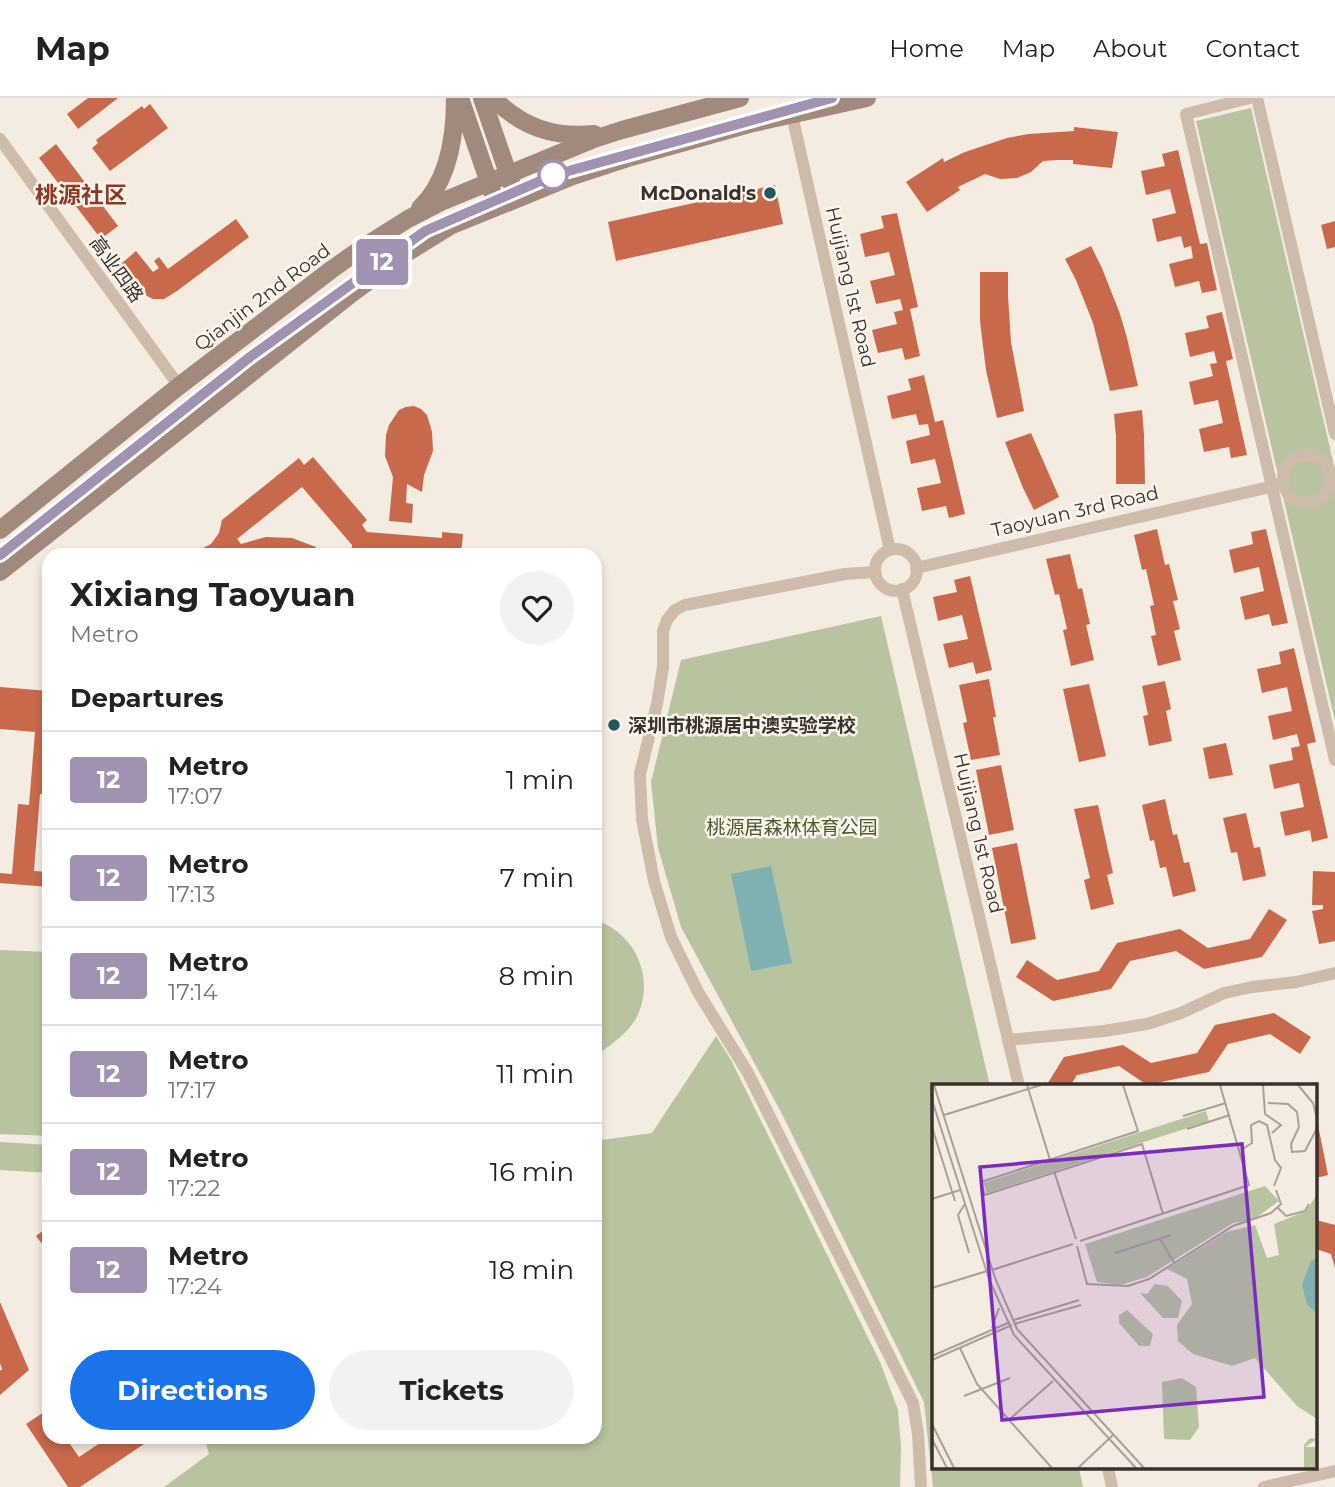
<!DOCTYPE html>
<meta charset="utf-8">
<style>
body{margin:0;font-family:Montserrat,"Noto Sans SC",sans-serif;background:#f2f2f2;color:#222;height:100vh;display:flex;flex-direction:column;font-size:26px;white-space:nowrap}
*{box-sizing:border-box;margin:0}
p{font-size:23px;color:#767676}
.icon{flex:none;width:38px;height:38px;fill:none;stroke:currentColor;stroke-width:2;stroke-linecap:round;stroke-linejoin:round}
.map{position:relative;flex:1;overflow:hidden}
.details{position:absolute;left:42px;top:450px;width:560px;height:896px;display:flex;flex-direction:column;background:#fff;border-radius:21px;box-shadow:0 4px 10px #0003}
.details>*{flex:none}
.badge{padding:0 14px;border-radius:5px;font-size:24px;line-height:46px}
.map>.badge{position:absolute;translate:-50% -50%;box-shadow:0 0 0 4px #fff}
h2{padding:0 28px;font-size:26px;line-height:63px}
.round{display:grid;place-items:center;flex:none;width:74px;height:74px;border-radius:37px;background:#f2f2f2}
.summary{display:flex;align-items:center;justify-content:space-between;height:119px;padding:0 28px}
h1{font-size:33px;font-weight:700;line-height:52px}
.button{display:flex;gap:14px;margin-top:auto;padding:14px 28px}
.button a{flex:1;height:80px;border-radius:42px;background:#1a73e8;color:#fff;font-size:28px;font-weight:700;line-height:80px;text-align:center}
.button a+a{background:#f2f2f2;color:#222}
ul{padding:0;list-style:none}
li{display:flex;align-items:center;gap:21px;height:98px;padding:0 28px;border-top:2px solid #e0e0e0}
li div{flex:1}
li b{display:block;font-size:26px}
li em{font-style:normal}
li .badge{min-width:77px;font-weight:700;text-align:center}
header{display:flex;align-items:center;gap:42px;box-sizing:border-box;height:98px;padding:0 35px;background:#fff;border-bottom:2px solid #e0e0e0}
header strong{font-size:33px}
nav{display:flex;gap:38px;margin-inline-start:auto;font-size:24px}
.map>svg:first-child{display:block}
.green{fill:#b8c4a0}
.water{fill:#7fb0b2}
.building{fill:#c8694b}
.lines{fill:none;stroke-linecap:round;stroke-linejoin:round}
.street{stroke:#cdbbac;stroke-width:12}
.secondary{stroke:#a18a7d;stroke-width:18}
.line-casing{stroke:#fff;stroke-width:16}
.line{stroke:#a192b2;stroke-width:10}
.stop-dot{fill:#fff;stroke:#a192b2;stroke-width:3.5}
.poi-dot{fill:#1f5a5e;stroke:#fbf5ee;stroke-width:2.5}
.labels{text-anchor:middle;stroke-width:5;stroke-linejoin:round;paint-order:stroke}
.poi-label{font-size:19px;font-weight:bold;fill:#3b302b;stroke:#fbf5ee;text-anchor:end}
.street-label{font-size:19px;fill:#3b302b;stroke:#fbf5ee}
.park-label{font-size:19px;fill:#4a5a2e;stroke:#fbf5ee}
.quarter-label{font-size:23px;font-weight:bold;fill:#8c3b22;stroke:#fbf5ee}
.inset-road{fill:none;stroke:#aaa098;stroke-width:2}
.view{fill:#7b2cbf;fill-opacity:0.15;stroke:#7b2cbf;stroke-width:3.5}
.inset-edge{fill:none;stroke:#3b302b;stroke-width:3.5}
</style>
<header>
<strong>Map</strong>
<nav><a>Home</a><a>Map</a><a>About</a><a>Contact</a></nav>
</header>
<div class="map">
<svg width="1335" height="1389" viewBox="0 0 1335 1389">
<rect width="100%" height="100%" fill="#f4ebe1"/>
<g class="green">
<polygon points="1251,10 1335,372 1335,623 1196,23"/>
<polygon points="881,518 990,988 934,988 934,1370 1079,1370 1083,1389 933,1389 924,1304 782,1016 681,829 658,750 651,684 681,562"/>
<path d="M595,822C637,835 657,884 635,922C625,938 609,948 595,958Z"/>
<polygon points="0,852 49,854 49,1038 0,1036"/>
<polygon points="716,938 731,962 880,1264 898,1312 901,1348 900,1389 164,1389 209,1356 204,1339 595,1339 595,1043 652,1035"/>
<polygon points="0,1044 49,1047 49,1075 0,1072"/>
</g>
<polygon class="water" points="771,768 792,865 751,873 731,776"/>
<g class="building">
<polygon points="88,0 118,0 78,31 67,16"/>
<polygon points="150,6 168,30 110,73 92,50 98,45 96,42 142,8 144,11"/>
<polygon points="1074,29 1118,34 1112,70 1073,66 1073,62 1058,62 1043,63 1031,74 1017,80 1000,81 985,76 958,89 960,92 927,114 906,84 943,60 944,64 965,54 1007,40 1029,36 1074,33"/>
<polygon points="56,46 118,128 101,141 39,60"/>
<polygon points="1178,52 1200,146 1207,145 1217,192 1202,195 1199,183 1175,189 1169,166 1193,160 1191,148 1184,150 1181,138 1157,144 1152,121 1176,115 1170,91 1146,97 1141,73 1165,68 1162,56"/>
<polygon points="775,87 783,126 616,163 608,124"/>
<polygon points="897,115 918,209 910,211 920,258 905,262 902,250 878,255 872,232 897,226 894,214 903,212 900,201 876,206 870,183 895,177 889,154 865,159 860,136 884,130 881,118"/>
<polygon points="236,121 249,139 177,193 164,201 153,201 147,198 121,166 136,153 153,174 159,170 154,163 159,159 168,171"/>
<polygon points="1335,123 1335,149 1327,151 1321,127"/>
<polygon points="1091,148 1102,170 1120,216 1127,240 1138,288 1110,293 1093,225 1076,182 1065,161"/>
<polygon points="980,174 1008,174 1008,198 1011,244 1024,313 997,320 986,272 983,248 980,223"/>
<polygon points="1222,214 1233,261 1226,263 1247,357 1231,360 1229,349 1204,354 1199,331 1223,325 1218,302 1194,307 1189,284 1213,278 1210,266 1217,265 1214,253 1190,259 1185,235 1209,230 1206,218"/>
<polygon points="924,277 935,324 943,322 965,416 949,420 946,408 922,413 917,390 941,385 935,361 911,366 906,343 930,337 928,326 919,327 916,316 892,321 887,298 911,292 908,281"/>
<polygon points="414,308 421,311 427,317 432,334 433,353 424,377 422,394 407,386 406,405 413,406 412,425 389,423 393,379 385,358 386,337 389,327 399,312 406,309"/>
<polygon points="1142,312 1144,337 1145,386 1116,386 1116,339 1114,316"/>
<polygon points="1031,335 1059,399 1034,412 1023,390 1005,344"/>
<polygon points="313,359 367,422 362,427 367,434 442,440 442,434 463,436 461,457 351,457 352,447 302,389 237,441 241,446 266,439 292,440 316,449 313,457 179,457 185,452 199,452 211,446 219,435 222,422 299,360 304,367"/>
<polygon points="1157,431 1165,467 1169,466 1178,502 1173,503 1180,531 1174,533 1181,562 1158,568 1151,538 1156,537 1150,508 1154,507 1146,471 1142,472 1134,437"/>
<polygon points="1266,431 1288,525 1272,528 1269,516 1245,522 1240,499 1264,493 1259,469 1234,475 1229,452 1253,446 1251,434"/>
<polygon points="1070,456 1078,491 1082,490 1090,526 1086,527 1094,562 1071,568 1063,532 1067,531 1059,496 1055,497 1046,461"/>
<polygon points="970,478 992,572 976,576 973,564 949,570 943,546 968,541 962,517 938,523 933,499 957,494 954,482"/>
<polygon points="1294,550 1316,644 1307,646 1328,740 1312,744 1310,732 1285,738 1280,714 1304,709 1299,685 1274,691 1269,667 1293,662 1291,650 1300,648 1297,636 1273,642 1268,618 1292,613 1287,589 1262,595 1257,571 1281,566 1279,554"/>
<polygon points="989,581 996,619 993,619 1000,657 971,662 963,625 967,624 959,587"/>
<polygon points="1165,583 1171,611 1166,613 1172,643 1149,648 1143,618 1148,617 1142,588"/>
<polygon points="1089,586 1106,658 1079,664 1063,591"/>
<polygon points="0,589 49,593 49,697 40,696 34,773 49,774 49,789 0,785 0,775 12,776 18,706 29,707 35,634 0,631"/>
<polygon points="1226,645 1233,677 1209,681 1203,650"/>
<polygon points="1001,667 1014,732 989,737 976,672"/>
<polygon points="1165,701 1173,737 1177,736 1184,765 1189,764 1196,793 1173,799 1166,769 1160,770 1154,742 1150,743 1142,707"/>
<polygon points="1098,707 1113,775 1107,777 1114,806 1091,812 1084,782 1090,780 1074,711"/>
<polygon points="1246,715 1254,750 1260,749 1266,778 1243,783 1237,754 1231,755 1223,720"/>
<polygon points="1017,745 1036,841 1011,846 992,750"/>
<polygon points="1313,773 1335,774 1335,843 1319,846 1312,813 1323,811 1323,807 1312,807"/>
<polygon points="1269,811 1287,822 1262,859 1204,871 1176,853 1130,863 1111,891 1053,903 1016,879 1027,862 1057,882 1099,873 1117,845 1180,831 1208,850 1250,841"/>
<polygon points="1274,915 1311,939 1300,956 1270,936 1228,946 1209,974 1147,987 1119,968 1077,977 1070,988 1046,988 1064,959 1123,947 1151,965 1197,955 1215,927"/>
<polygon points="1316,1022 1317,1022 1328,1077 1316,1080"/>
<polygon points="1316,1122 1335,1127 1335,1170 1331,1156 1316,1151"/>
<polygon points="49,1128 49,1155 36,1138"/>
<polygon points="0,1204 29,1272 0,1297 0,1273 2,1271 0,1265"/>
<polygon points="47,1312 49,1315 49,1339 65,1339 79,1359 109,1339 149,1339 150,1342 80,1389 68,1389 26,1326"/>
</g>
<g class="lines">
<g class="street">
<polyline points="1250,0 1186,16 1335,662"/>
<polyline points="1257,0 1335,336"/>
<polyline points="792,17 890,452"/>
<polyline points="0,41 179,288"/>
<circle cx="1307" cy="381" r="24"/>
<circle cx="896" cy="472" r="21"/>
<polyline points="916,470 1283,386"/>
<polyline points="875,474 845,476 685,507 675,512 667,522 663,533 663,569 657,606 640,676 642,721 654,783 671,839 698,894 748,975 913,1305 918,1336 921,1389"/>
<polyline points="902,491 1019,988"/>
<polyline points="1008,942 1104,933 1147,926 1181,915 1224,895 1252,889 1296,884 1335,875"/>
<polyline points="1108,1370 1112,1389"/>
<polyline points="1264,1389 1335,1373"/>
</g>
<g class="secondary">
<polyline points="460,0 497,108"/>
<polyline points="482,0 512,87"/>
<path d="M493,0C522,29 553,40 594,36"/>
<path d="M420,110C449,83 455,38 455,0"/>
<polyline points="0,432 179,288 331,172 362,150 408,121 441,104 594,41 622,32 740,0"/>
<polyline points="0,474 351,196 408,154 450,128 573,78 631,59 749,26 867,0"/>
</g>
</g>
<g class="lines">
<defs>
<polyline id="line" points="0,457 250,259 425,133 554,77 832,0"/>
</defs>
<use href="#line" class="line-casing"/>
<use href="#line" class="line"/>
</g>
<circle class="stop-dot" cx="553" cy="77" r="14"/>
<g class="poi-dot">
<circle cx="770" cy="95" r="7"/>
<circle cx="614" cy="627" r="7"/>
</g>
<g class="labels">
<g class="poi-label">
<text x="756" y="102">McDonald's</text>
<text x="628" y="634" text-anchor="start">深圳市桃源居中澳实验学校</text>
</g>
<g class="street-label">
<text transform="translate(117 171) rotate(54)" y="7">高业四路</text>
<text transform="translate(851 189) rotate(77)" y="7">Huijiang 1st Road</text>
<text transform="translate(262 199) rotate(-37)" y="7">Qianjin 2nd Road</text>
<text transform="translate(1075 413) rotate(-13)" y="7">Taoyuan 3rd Road</text>
<text transform="translate(979 735) rotate(77)" y="7">Huijiang 1st Road</text>
</g>
<g class="park-label">
<text x="792" y="736">桃源居森林体育公园</text>
</g>
<g class="quarter-label">
<text x="81" y="105">桃源社区</text>
</g>
</g>
<g transform="translate(932 986)">
<rect width="385" height="385" fill="#f4ebe1"/>
<path d="M274,27L277,37L55,109L51,99ZM333,102L347,117L321,136L301,139L215,193L188,201L165,198L153,160ZM385,110V335L365,322L323,274L300,282L261,270L246,257L245,241L260,220L255,195L235,185L294,148L323,141L335,174L347,171L342,140L374,127ZM223,200L236,202L250,217L246,234H231L208,209L215,210ZM195,226L221,250L218,262H207L187,239V231ZM250,294L264,303L267,343L258,356L232,355L230,298ZM378,354L385,355L373,363H385V384H372V361Z" fill="#b8c4a0"/>
<path d="M385,174V230L375,220L370,201L379,177Z" fill="#7fb0b2"/>
<path class="inset-road" d="M2,1L63,194L85,245L212,384M95,1L118,76M191,1L206,47L49,98L53,111L210,60L231,130M331,1L333,30L349,41L340,49M366,1L381,19L385,34M0,16L57,195L82,251L204,384M336,19L356,20L365,28L367,43L359,60L360,68L373,67L385,44M12,31L109,1M251,32L294,19M0,43L23,117M255,45L298,31M309,66L320,59L319,41L327,37L335,41L343,76L349,84L342,102M122,87L144,155M0,115L28,106M33,120L26,131L37,169M346,124L354,132L373,127L377,120M228,155L242,178M148,157L317,101L288,1M145,162L155,200L196,202L217,195L301,142L339,129L349,120L344,106M183,169L239,151M60,186L141,160M0,204L55,187M82,236L147,216M82,240L149,221M60,244L67,224M28,264L45,300L120,384M0,272L78,238M0,276L80,241M32,312L78,294M78,335L121,297M0,340L22,384M0,355L15,384M146,384L181,351"/>
<path class="view" d="M310,60L332,313L70,336L48,83Z"/>
<rect width="385" height="385" class="inset-edge"/>
</g>
</svg>
<b class="badge" style="left:382px;top:164px;background:#a192b2;color:#fff">12</b>
<section class="details">
<div class="summary"><div><h1>Xixiang Taoyuan</h1><p>Metro</p></div><a class="round"><svg class="icon" aria-label="heart" viewBox="0 0 24 24"><path d="M12 20l-8-8c-3-5 5-10 8-4 3-6 11-1 8 4z"/></svg></a></div>
<h2>Departures</h2>
<ul>
<li><span class="badge" style="background:#a192b2;color:#fff">12</span><div><b>Metro</b><p>17:07</p></div><em>1 min</em></li>
<li><span class="badge" style="background:#a192b2;color:#fff">12</span><div><b>Metro</b><p>17:13</p></div><em>7 min</em></li>
<li><span class="badge" style="background:#a192b2;color:#fff">12</span><div><b>Metro</b><p>17:14</p></div><em>8 min</em></li>
<li><span class="badge" style="background:#a192b2;color:#fff">12</span><div><b>Metro</b><p>17:17</p></div><em>11 min</em></li>
<li><span class="badge" style="background:#a192b2;color:#fff">12</span><div><b>Metro</b><p>17:22</p></div><em>16 min</em></li>
<li><span class="badge" style="background:#a192b2;color:#fff">12</span><div><b>Metro</b><p>17:24</p></div><em>18 min</em></li>
</ul>
<div class="button"><a>Directions</a><a>Tickets</a></div>
</section>
</div>
